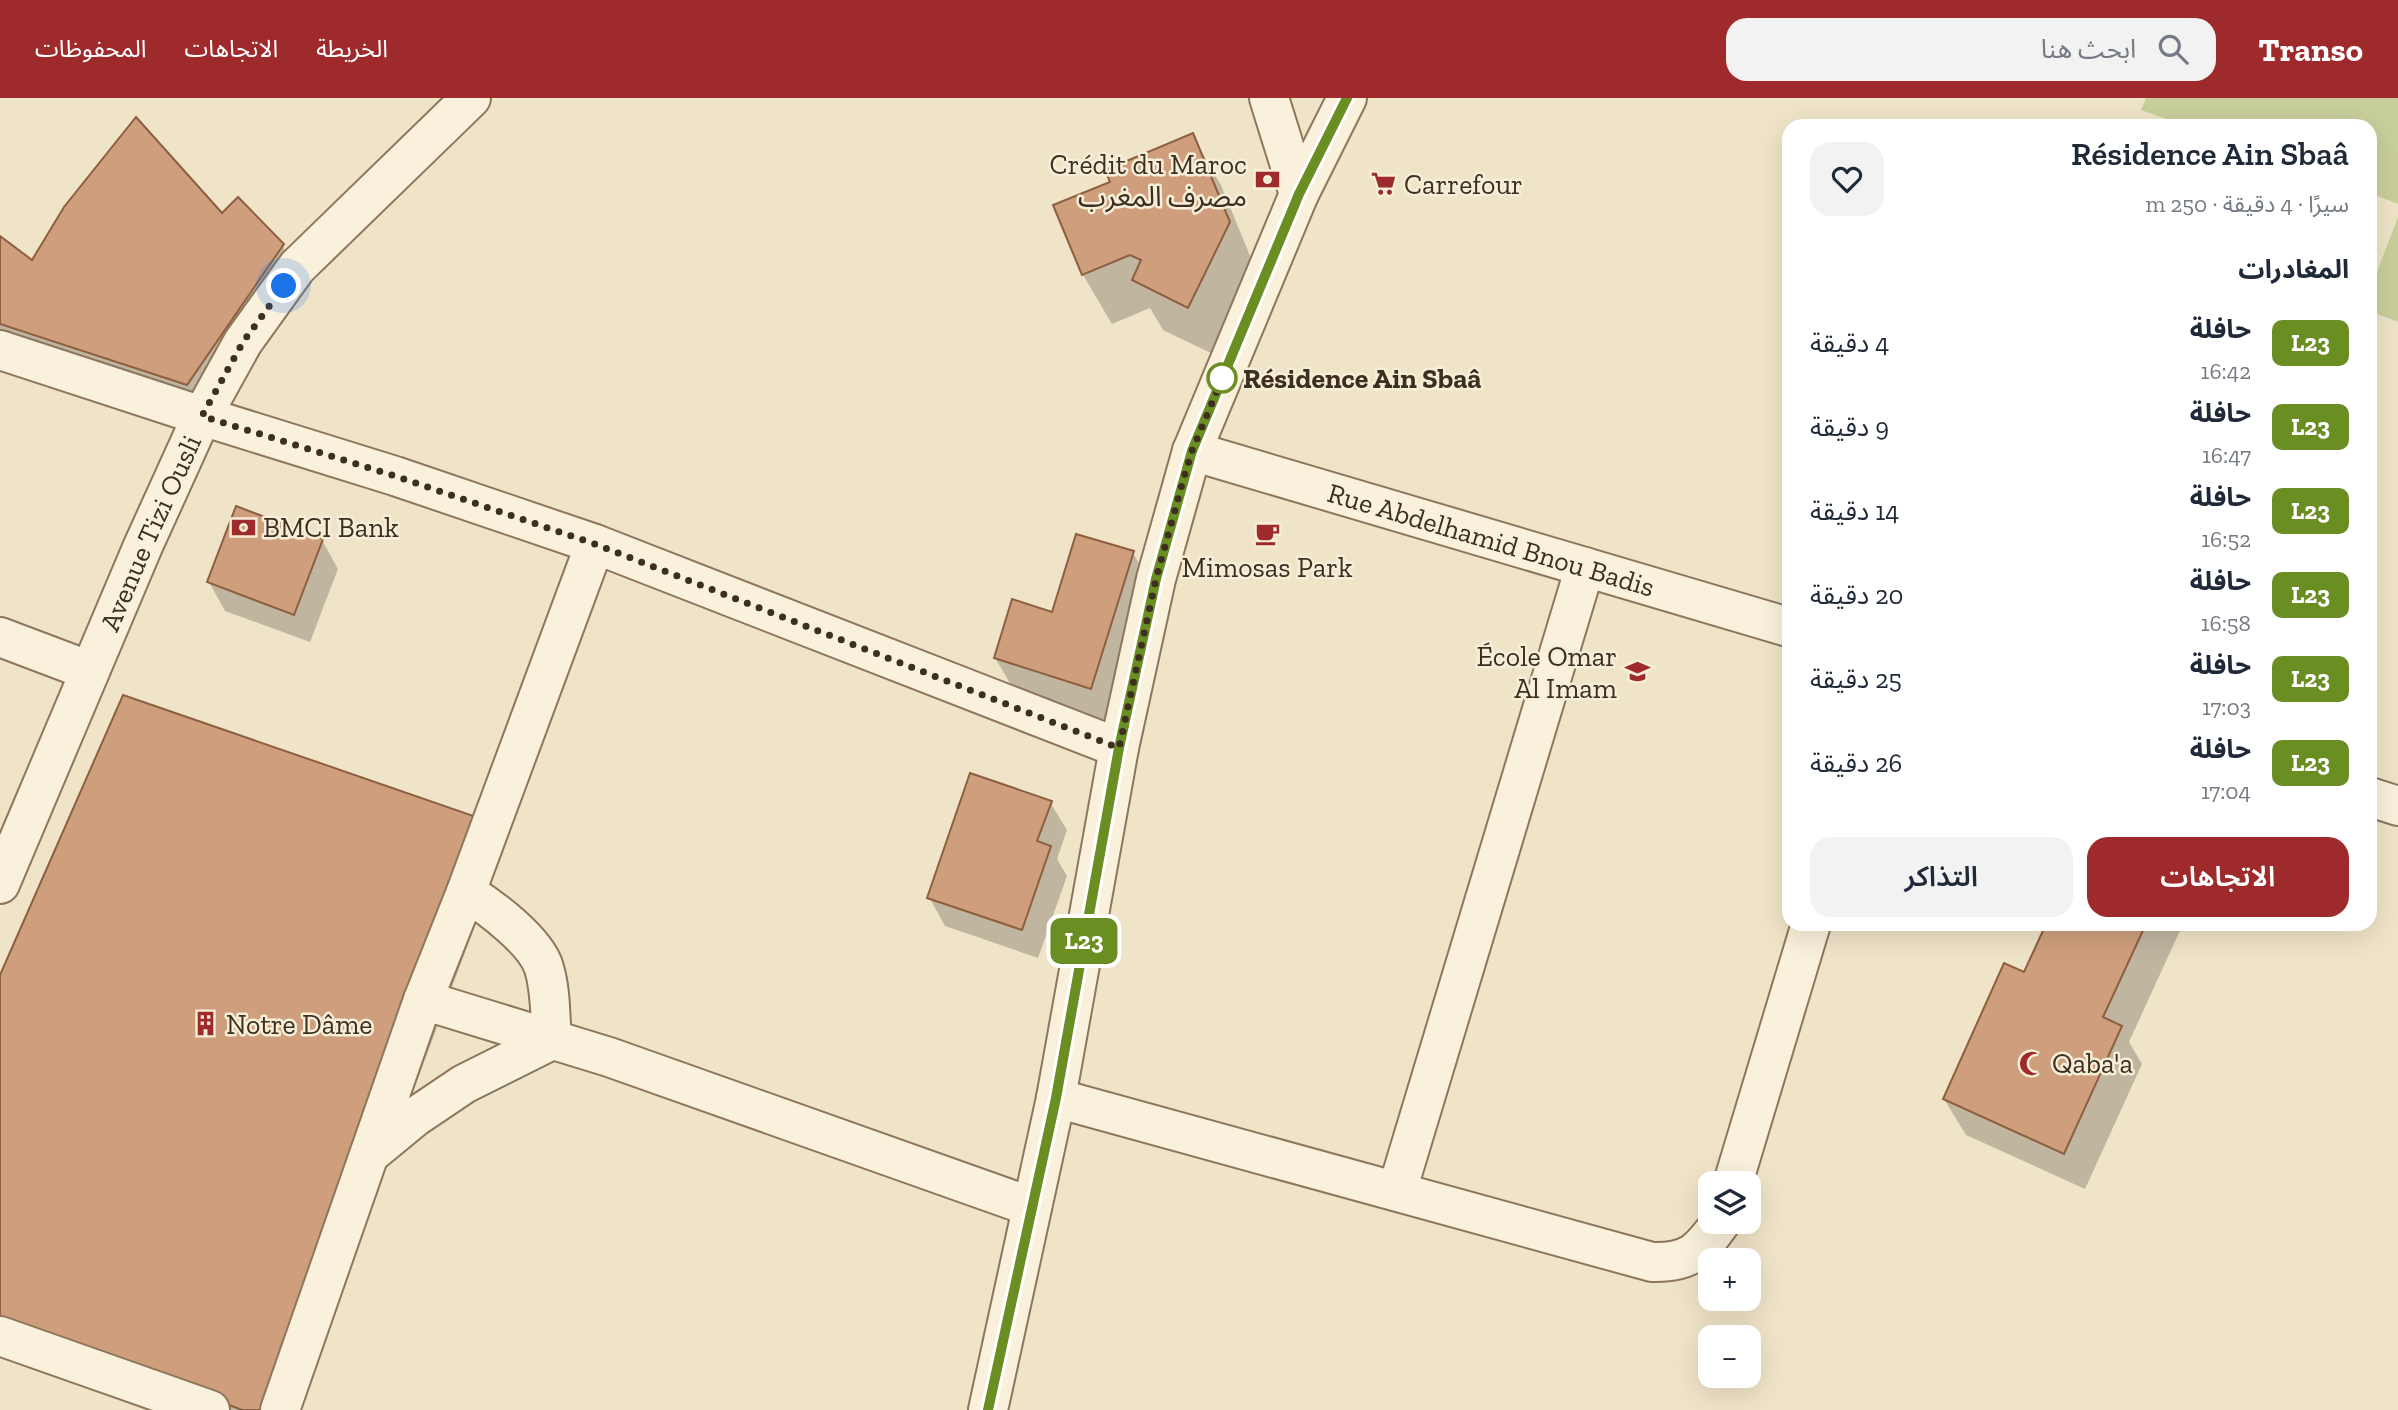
<!DOCTYPE html>
<html lang="ar">
<meta charset="utf-8">
<style>
body{margin:0;font-family:"Zilla Slab","Noto Sans Arabic",serif;background:#f2f2f3;color:#1f2937;direction:rtl;height:100vh;display:flex;flex-direction:column;font-size:26px;white-space:nowrap}
*{box-sizing:border-box;margin:0}
p{font-size:23px;color:#747a83}
.icon{flex:none;width:38px;height:38px;fill:none;stroke:currentColor;stroke-width:2;stroke-linecap:round;stroke-linejoin:round}
.map{position:relative;flex:1;overflow:hidden;direction:ltr}
.panel{position:absolute;left:1782px;top:21px;width:595px;height:812px;display:flex;flex-direction:column;background:#fff;border-radius:21px;box-shadow:0 7px 28px #0002;direction:rtl}
.panel>*{flex:none}
.badge{padding:0 14px;border-radius:10px;font-size:24px;line-height:46px}
.fabs{position:absolute;left:1698px;top:1073px;display:grid;gap:14px}
.fabs a{display:grid;place-items:center;width:63px;height:63px;border-radius:14px;background:#fff;box-shadow:0 7px 28px #0002;font-size:35px}
.you{position:absolute;width:35px;height:35px;margin:-18px;border:5px solid #fff;border-radius:50%;background:#1a73e8;box-shadow:0 0 0 10px #1a73e833}
.map>.badge{position:absolute;translate:-50% -50%;box-shadow:0 0 0 4px #fff}
h2{padding:0 28px;font-size:26px;line-height:63px}
.round{display:grid;place-items:center;flex:none;width:74px;height:74px;border-radius:21px;background:#f2f2f3}
.head{display:flex;align-items:center;justify-content:space-between;height:119px;padding:0 28px}
h1{font-size:33px;font-weight:600;line-height:52px}
.button{display:flex;gap:14px;margin-top:auto;padding:14px 28px}
.button a{flex:1;height:80px;border-radius:21px;background:#9e2a2b;color:#fff;font-size:28px;font-weight:600;line-height:80px;text-align:center}
.button a+a{background:#f2f2f3;color:#1f2937}
ul{padding:0;list-style:none}
li{display:flex;align-items:center;gap:21px;height:84px;padding:0 28px}
li div{flex:1}
li b{display:block;font-size:26px}
li em{font-style:normal}
li .badge{min-width:77px;font-weight:700;text-align:center}
header{display:flex;align-items:center;gap:42px;box-sizing:border-box;height:98px;padding:0 35px;background:#9e2a2b;color:#fff}
header strong{font-size:33px}
nav{display:flex;gap:38px;margin-inline-start:auto;font-size:24px}
.search{width:490px;height:63px;background:#f2f2f3;display:flex;align-items:center;gap:18px;box-sizing:border-box;padding:0 24px;border-radius:21px;color:#747a83;font-size:26px}
.map>svg:first-child{display:block}
.garden{fill:#c9cf9b}
.shadow{fill:#0003}
.building{fill:#cf9f7d;stroke:#8d5f41;stroke-width:2}
.lines{fill:none;stroke-linecap:round;stroke-linejoin:round}
.minor-casing{stroke:#8d765c;stroke-width:42}
.minor{stroke:#faf1dc;stroke-width:38}
.line-casing{stroke:#fff;stroke-width:16}
.line{stroke:#6b8e23;stroke-width:10}
.walk{stroke:#3d2e20;stroke-width:7;stroke-dasharray:0 12.6}
.stop-dot{fill:#fff;stroke:#6b8e23;stroke-width:3.5}
.labels{text-anchor:middle;stroke-width:5;stroke-linejoin:round;paint-order:stroke}
.poi-label{font-size:28px;fill:#3d2e20;stroke:#f7eed8;text-anchor:start}
.stop-label{font-size:28px;font-weight:bold;fill:#3d2e20;stroke:#f7eed8;text-anchor:start}
.street-label{font-size:28px;fill:#3d2e20;stroke:#f7eed8}
</style>
<header>
<strong>Transo</strong>
<div class="search"><svg class="icon" aria-label="search" viewBox="0 0 24 24"><circle cx="10" cy="10" r="6"/><path d="M15 15l6 6"/></svg>ابحث هنا</div>
<nav><a>الخريطة</a><a>الاتجاهات</a><a>المحفوظات</a></nav>
</header>
<div class="map">
<svg width="2398" height="1312" viewBox="0 0 2398 1312">
<rect width="100%" height="100%" fill="#f0e4c8"/>
<g class="garden">
<polygon points="2146,0 2398,0 2398,106 2370,95 2370,28 2186,28 2141,12"/>
<polygon points="2398,119 2398,224 2370,213 2370,192"/>
</g>
<g class="shadow">
<polygon points="1192,38 1221,87 1257,175 1217,258 1163,232 1150,210 1112,226 1083,177 1055,108 1112,85"/>
<polygon points="222,117 282,147 304,184 208,323 0,255 0,143 33,164"/>
<polygon points="322,442 338,471 310,544 225,513 209,484"/>
<polygon points="1133,455 1154,491 1112,626 1017,597 995,560"/>
<polygon points="1050,704 1067,732 1057,761 1067,778 1038,860 945,828 929,799"/>
<polygon points="487,725 503,753 294,1312 187,1312 0,1240 0,882"/>
<polygon points="2048,826 2183,826 2129,944 2142,966 2085,1091 1966,1037 1944,1001 2025,876"/>
</g>
<g class="building">
<polygon points="136,19 222,115 238,99 284,146 187,287 0,226 0,138 32,162 64,109"/>
<polygon points="1193,35 1230,124 1188,210 1132,182 1141,162 1130,157 1082,177 1053,107 1110,84 1105,72"/>
<polygon points="236,408 323,441 294,517 207,484"/>
<polygon points="1076,436 1134,453 1091,591 994,560 1012,501 1052,514"/>
<polygon points="123,597 488,723 267,1312 242,1312 0,1219 0,877"/>
<polygon points="970,675 1052,703 1037,743 1051,748 1022,832 927,800"/>
<polygon points="2046,826 2146,826 2103,919 2122,928 2064,1056 1943,1001 2004,865 2024,874"/>
</g>
<g class="lines">
<defs>
<g id="minor">
<polyline points="1269,0 1299,96"/>
<polyline points="0,252 202,318 395,378 595,446 1119,650"/>
<path id="s1" d="M1192,353L1788,529"/>
<polyline points="0,539 90,573"/>
<polyline points="2370,699 2398,708"/>
<path id="s2" d="M0,786L143,448L202,318L243,244L297,169L471,0"/>
<polyline points="423,902 609,959 1032,1109"/>
<path d="M1056,1000L1652,1164C1690,1165 1700,1153 1721,1124"/>
<path d="M370,1056L415,1019L464,986L552,942C550,919 551,893 544,870C536,843 490,809 466,794"/>
<polyline points="1733,1085 1811,826"/>
<polyline points="1397,1093 1585,469"/>
<polyline points="0,1238 210,1312"/>
<polyline points="280,1312 423,902 466,794 595,446"/>
<polyline points="988,1312 1056,1000 1119,650 1156,481 1192,353 1299,96 1347,0"/>
</g>
</defs>
<use href="#minor" class="minor-casing"/>
<use href="#minor" class="minor"/>
</g>
<g class="lines">
<defs>
<polyline id="line" points="988,1312 1056,1000 1119,650 1156,481 1192,353 1299,96 1347,0"/>
</defs>
<use href="#line" class="line-casing"/>
<use href="#line" class="line"/>
<polyline class="walk" points="284,188 243,244 202,318 395,378 595,446 1119,650 1156,481 1184,379 1192,353 1224,276 1222,280"/>
</g>
<defs>
<symbol id="bank-bare" viewBox="-9 -9 18 18"><path d="M-6-4H6V4H-6ZM0-2.3a2.3 2.3 0 1 0 0 4.6a2.3 2.3 0 1 0 0-4.6Z" fill="#9e2a2b" stroke="#f7eed8" stroke-width="2.5" paint-order="stroke"/></symbol>
<symbol id="supermarket-bare" viewBox="-9 -9 18 18"><path d="M-6-5.5h2.5l.6 2H6L4.5 2H-2.5L-4.4-4H-6ZM-1.5 3.2a1.3 1.3 0 1 0 .1 0ZM3 3.2a1.3 1.3 0 1 0 .1 0Z" fill="#9e2a2b" stroke="#f7eed8" stroke-width="2.5" paint-order="stroke"/></symbol>
<symbol id="cafe-bare" viewBox="-9 -9 18 18"><path d="M-5.5-4.5H6V0H3Q3 3.5 0 3.5H-2.5Q-5.5 3.5-5.5 0ZM3-3.2v2h1.7v-2ZM-6 4.5H4V6H-6Z" fill="#9e2a2b" stroke="#f7eed8" stroke-width="2.5" paint-order="stroke"/></symbol>
<symbol id="school-bare" viewBox="-9 -9 18 18"><path d="M0-5L7-2L0 1L-7-2ZM-4 1L0 2.5L4 1V4Q0 6-4 4Z" fill="#9e2a2b" stroke="#f7eed8" stroke-width="2.5" paint-order="stroke"/></symbol>
<symbol id="building-bare" viewBox="-9 -9 18 18"><path d="M-4-6H4V6H1V3H-1V6H-4ZM-2.5-4.3h1.7v1.8h-1.7ZM.8-4.3h1.7v1.8H.8ZM-2.5-1h1.7V.8h-1.7ZM.8-1h1.7V.8H.8Z" fill="#9e2a2b" stroke="#f7eed8" stroke-width="2.5" paint-order="stroke"/></symbol>
<symbol id="mosque-bare" viewBox="-9 -9 18 18"><path d="M3.5-4.9A6 6 0 1 0 3.5 4.9A5 5 0 1 1 3.5-4.9Z" fill="#9e2a2b" stroke="#f7eed8" stroke-width="2.5" paint-order="stroke"/></symbol>
</defs>
<g fill-rule="evenodd">
<use href="#bank-bare" x="1250" y="64" width="35" height="35"/>
<use href="#supermarket-bare" x="1366" y="68" width="35" height="35"/>
<use href="#bank-bare" x="226" y="412" width="35" height="35"/>
<use href="#cafe-bare" x="1250" y="418" width="35" height="35"/>
<use href="#school-bare" x="1620" y="556" width="35" height="35"/>
<use href="#building-bare" x="188" y="908" width="35" height="35"/>
<use href="#mosque-bare" x="2014" y="948" width="35" height="35"/>
</g>
<circle class="stop-dot" cx="1222" cy="280" r="14"/>
<g class="labels">
<g class="poi-label">
<text x="1247" y="76" text-anchor="end">Crédit du Maroc<tspan x="1247" dy="32">مصرف المغرب</tspan></text>
<text x="1404" y="96">Carrefour</text>
<text x="263" y="439">BMCI Bank</text>
<text x="1267" y="479" text-anchor="middle">Mimosas Park</text>
<text x="1617" y="568" text-anchor="end">École Omar<tspan x="1617" dy="32">Al Imam</tspan></text>
<text x="226" y="936">Notre Dâme</text>
<text x="2052" y="975">Qaba'a</text>
</g>
<g class="stop-label">
<text x="1243" y="290">Résidence Ain Sbaâ</text>
</g>
<g class="street-label">
<text dy="10" stroke="none"><textPath href="#s2" startOffset="382">Avenue Tizi Ousli</textPath></text>
<text dy="10" stroke="none"><textPath href="#s1" startOffset="312">Rue Abdelhamid Bnou Badis</textPath></text>
</g>
</g>
</svg>
<div class="fabs">
<a><svg class="icon" aria-label="layers" viewBox="0 0 24 24"><path d="M12 4l9 5-9 5-9-5zM3 14l9 5 9-5"/></svg></a>
<a>+</a>
<a>−</a>
</div>
<div class="you" style="left:284px;top:188px"></div>
<b class="badge" style="left:1084px;top:843px;background:#6b8e23;color:#fff">L23</b>
<section class="panel">
<div class="head"><div><h1>Résidence Ain Sbaâ</h1><p>سيرًا · 4 دقيقة · 250 m</p></div><a class="round"><svg class="icon" aria-label="heart" viewBox="0 0 24 24"><path d="M12 20l-8-8c-3-5 5-10 8-4 3-6 11-1 8 4z"/></svg></a></div>
<h2>المغادرات</h2>
<ul>
<li><span class="badge" style="background:#6b8e23;color:#fff">L23</span><div><b>حافلة</b><p>16:42</p></div><em>4 دقيقة</em></li>
<li><span class="badge" style="background:#6b8e23;color:#fff">L23</span><div><b>حافلة</b><p>16:47</p></div><em>9 دقيقة</em></li>
<li><span class="badge" style="background:#6b8e23;color:#fff">L23</span><div><b>حافلة</b><p>16:52</p></div><em>14 دقيقة</em></li>
<li><span class="badge" style="background:#6b8e23;color:#fff">L23</span><div><b>حافلة</b><p>16:58</p></div><em>20 دقيقة</em></li>
<li><span class="badge" style="background:#6b8e23;color:#fff">L23</span><div><b>حافلة</b><p>17:03</p></div><em>25 دقيقة</em></li>
<li><span class="badge" style="background:#6b8e23;color:#fff">L23</span><div><b>حافلة</b><p>17:04</p></div><em>26 دقيقة</em></li>
</ul>
<div class="button"><a>الاتجاهات</a><a>التذاكر</a></div>
</section>
</div>
